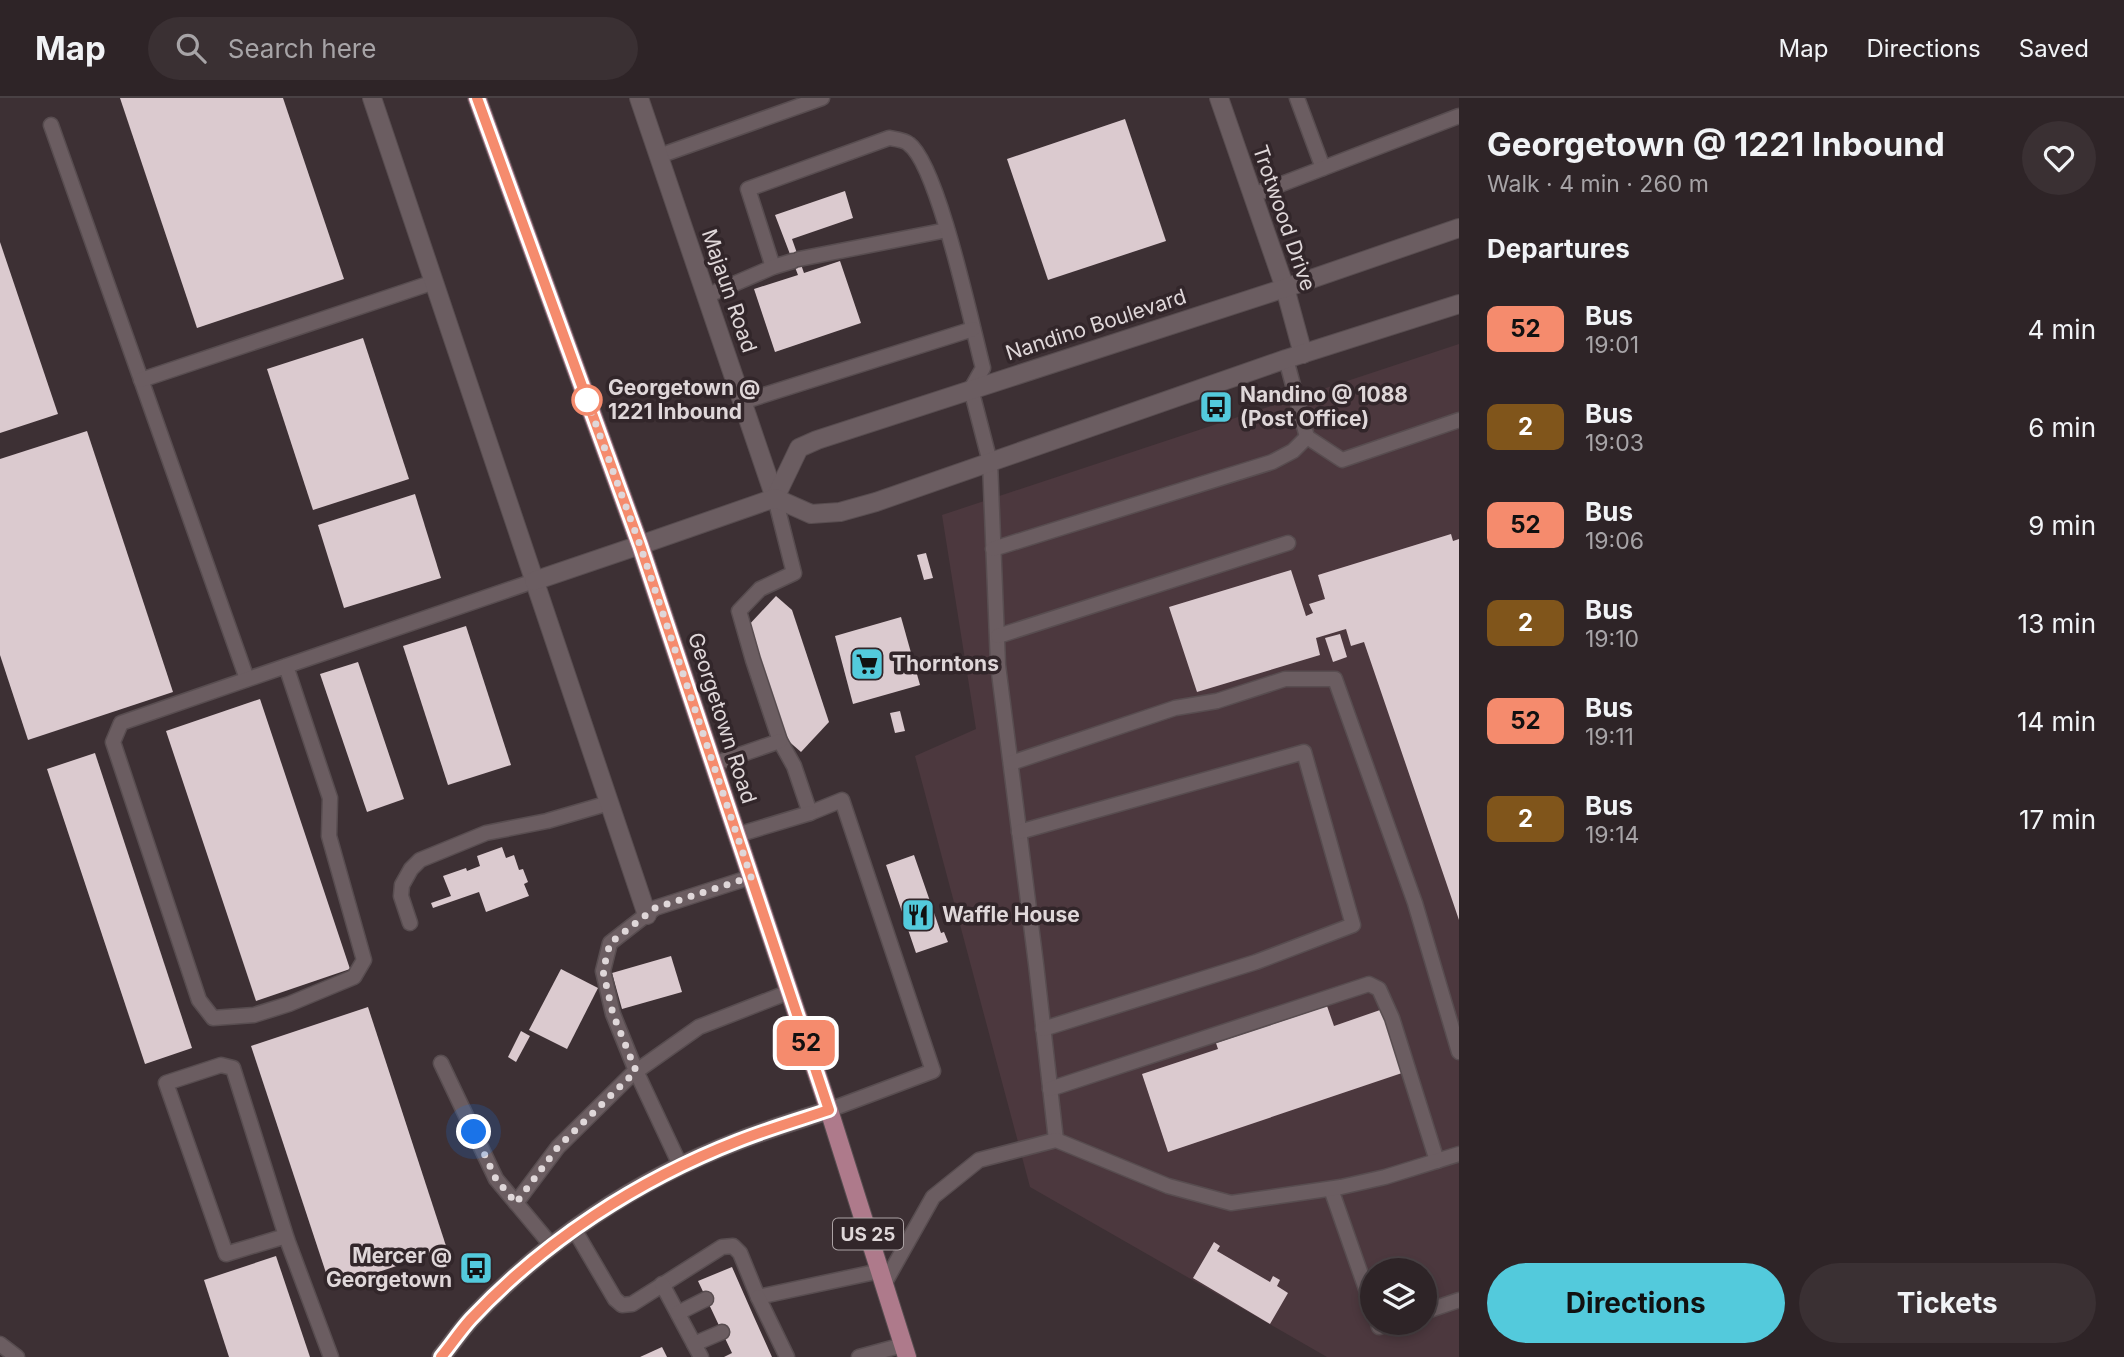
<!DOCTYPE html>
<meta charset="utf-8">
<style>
body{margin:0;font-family:Inter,sans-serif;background:#3a3033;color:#f1f3f6;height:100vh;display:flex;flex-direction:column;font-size:26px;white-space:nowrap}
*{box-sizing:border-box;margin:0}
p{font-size:23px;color:#a7a4a7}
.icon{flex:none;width:38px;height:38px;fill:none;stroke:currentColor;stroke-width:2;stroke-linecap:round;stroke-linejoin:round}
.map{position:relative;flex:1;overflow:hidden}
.sheet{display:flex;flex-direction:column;background:#2e2427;width:665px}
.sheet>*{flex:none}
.badge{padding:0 14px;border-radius:10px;font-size:24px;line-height:46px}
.fabs{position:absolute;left:1360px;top:1160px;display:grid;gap:14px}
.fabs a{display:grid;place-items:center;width:77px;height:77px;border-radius:50%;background:#2e2427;box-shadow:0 4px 10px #0003,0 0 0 2px #494144;font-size:35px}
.you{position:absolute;width:35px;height:35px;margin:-18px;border:5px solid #fff;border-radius:50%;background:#1a73e8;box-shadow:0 0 0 10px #1a73e833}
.map>.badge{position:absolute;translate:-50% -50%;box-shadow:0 0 0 4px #fff}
h2{padding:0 28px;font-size:26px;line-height:63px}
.round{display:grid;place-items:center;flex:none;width:74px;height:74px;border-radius:37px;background:#3a3033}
.headline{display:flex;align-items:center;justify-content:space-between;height:119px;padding:0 28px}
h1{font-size:33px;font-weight:700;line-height:52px}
.button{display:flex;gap:14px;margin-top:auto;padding:14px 28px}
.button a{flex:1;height:80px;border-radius:42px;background:#53cadc;color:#111;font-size:28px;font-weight:700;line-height:80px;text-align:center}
.button a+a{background:#3a3033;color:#f1f3f6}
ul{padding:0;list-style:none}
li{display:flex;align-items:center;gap:21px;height:98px;padding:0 28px}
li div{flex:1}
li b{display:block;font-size:26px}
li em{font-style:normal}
li .badge{min-width:77px;font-weight:700;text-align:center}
header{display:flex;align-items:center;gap:42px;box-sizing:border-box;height:98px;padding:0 35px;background:#2e2427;border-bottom:2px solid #494144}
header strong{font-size:33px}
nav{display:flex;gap:38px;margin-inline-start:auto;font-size:24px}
.search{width:490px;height:63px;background:#3a3033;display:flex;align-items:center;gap:18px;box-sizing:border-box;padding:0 24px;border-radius:38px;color:#a7a4a7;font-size:26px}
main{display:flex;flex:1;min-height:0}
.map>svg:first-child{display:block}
.built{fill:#4c383e;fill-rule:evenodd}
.building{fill:#dbcacf}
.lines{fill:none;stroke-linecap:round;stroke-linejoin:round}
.service-casing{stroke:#584d50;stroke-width:17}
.minor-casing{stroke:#584d50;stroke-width:20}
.tertiary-casing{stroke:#584d50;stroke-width:20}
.primary-casing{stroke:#584d50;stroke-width:20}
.service{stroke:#6b5d61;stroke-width:14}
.minor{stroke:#6b5d61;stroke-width:18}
.tertiary{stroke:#6b5d61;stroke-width:18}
.primary{stroke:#ae7a8b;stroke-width:18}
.line-casing{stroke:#fff;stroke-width:16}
.line{stroke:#f58b6d;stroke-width:10}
.walk{stroke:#dfd7d9;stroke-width:7;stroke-dasharray:0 12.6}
.stop-dot{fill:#fff;stroke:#f58b6d;stroke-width:3.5}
.labels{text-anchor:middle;stroke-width:7;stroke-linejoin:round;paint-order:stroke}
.shield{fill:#32262a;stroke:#aba2a4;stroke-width:2}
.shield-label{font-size:19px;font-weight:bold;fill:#dfd7d9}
.street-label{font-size:21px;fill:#dfd7d9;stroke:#32262a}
.stop-label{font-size:21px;font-weight:bold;fill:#dfd7d9;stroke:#32262a;text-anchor:start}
.poi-label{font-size:21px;font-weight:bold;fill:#dfd7d9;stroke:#32262a;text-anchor:start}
</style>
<header>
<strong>Map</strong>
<div class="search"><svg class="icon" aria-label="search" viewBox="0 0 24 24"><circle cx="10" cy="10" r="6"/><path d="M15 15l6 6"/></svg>Search here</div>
<nav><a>Map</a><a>Directions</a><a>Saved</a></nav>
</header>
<main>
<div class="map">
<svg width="1459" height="1259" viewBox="0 0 1459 1259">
<rect width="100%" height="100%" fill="#3d3034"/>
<path class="built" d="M1459,246V1259H1327L1030,1089L915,658L976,631L942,417ZM1372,1172H1424V1225H1372Z"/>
<g class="building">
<polygon points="120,0 283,0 344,181 197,230"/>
<polygon points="1125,21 1166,143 1048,182 1007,61"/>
<polygon points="845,93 853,120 792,141 804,175 840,163 861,225 775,254 754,191 798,177 775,117"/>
<polygon points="0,144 58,316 0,335"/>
<polygon points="363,240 409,381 313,412 267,271"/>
<polygon points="87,333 173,594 28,642 0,557 0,361"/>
<polygon points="415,396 441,480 344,510 318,427"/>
<polygon points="1451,436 1453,443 1459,441 1459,822 1364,544 1351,548 1346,531 1316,540 1320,557 1197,594 1169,509 1291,472 1306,518 1313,515 1309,506 1325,501 1318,477"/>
<polygon points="926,455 933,480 924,482 917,457"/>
<polygon points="776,498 792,512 829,624 801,654 785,640 747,529"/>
<polygon points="901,519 920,587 853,606 835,538"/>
<polygon points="466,528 511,667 448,687 403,548"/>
<polygon points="1340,536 1347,559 1333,564 1325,540"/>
<polygon points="358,564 404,701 367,714 320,576"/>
<polygon points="260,601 350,871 256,903 166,633"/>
<polygon points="900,613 905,633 895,635 890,615"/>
<polygon points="95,655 192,950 145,966 47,671"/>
<polygon points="502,749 506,760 514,757 519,772 523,771 528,784 524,786 529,798 486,814 479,794 433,810 431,805 451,798 443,778 466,770 467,773 480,768 477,758"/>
<polygon points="914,757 941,835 944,834 948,844 916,855 886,767"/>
<polygon points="671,858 682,894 622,911 612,875"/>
<polygon points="561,871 598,890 567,951 529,932"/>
<polygon points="1327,908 1334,928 1383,911 1405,974 1168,1054 1142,976 1218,951 1216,945"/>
<polygon points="368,909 447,1151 331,1190 251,948"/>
<polygon points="521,933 530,938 516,964 508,959"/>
<polygon points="1214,1144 1220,1148 1217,1153 1270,1184 1273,1178 1280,1182 1277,1188 1288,1195 1270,1226 1193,1180"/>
<polygon points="276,1158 310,1259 229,1259 204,1182"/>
<polygon points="732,1169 754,1219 772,1259 724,1259 732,1255 698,1183"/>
<polygon points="662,1249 667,1259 640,1259"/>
</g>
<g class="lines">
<defs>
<g id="service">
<polyline points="1297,0 1323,70"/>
<polyline points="51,27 247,581"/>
<polyline points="659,58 822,0"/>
<polyline points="1253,97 1459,18"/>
<polyline points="799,161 947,132"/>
<path d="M773,169L748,91L889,40C895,41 905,42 909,46C938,67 972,228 983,270L971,291L990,364L998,567L1036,866L1056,1042"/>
<polyline points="706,198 773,169 793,163"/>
<polyline points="1286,261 1307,339 1342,362 1459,322"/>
<polyline points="141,282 434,184"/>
<polyline points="742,304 973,231"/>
<polyline points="775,400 794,475 760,491 739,513 753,562 780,643 794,668 810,715 842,702 933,973 829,1012"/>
<polyline points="993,451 1272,364 1293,353 1307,339"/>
<polyline points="998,538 1288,445"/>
<polyline points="286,568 330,700 329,738 364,862 354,879 289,906 254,917 213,920 199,902 113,644 121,625 286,568 534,483"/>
<polyline points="1011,665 1175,610 1217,603 1285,581 1335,581 1415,805 1459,954"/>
<polyline points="713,666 780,643"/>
<polyline points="1019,734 1304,654 1353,827 1256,864 1043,931"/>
<polyline points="737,737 810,715"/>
<polyline points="410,825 401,798 402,787 411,771 420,762 486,735 547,723 609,705"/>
<polyline points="441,965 496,1081 552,1148"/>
<polyline points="1050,991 1369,886 1379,891 1392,920 1437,1063"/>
<polyline points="681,1069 636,973 613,916 603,873 610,845 655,810 751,779"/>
<polyline points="1331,1091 1372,1208"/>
<polyline points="516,1105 558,1049 631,977 699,929 789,894"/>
<polyline points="574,1131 615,1201 622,1207 632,1206 722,1149 733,1148 740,1155 758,1199 880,1173"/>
<polyline points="286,1138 226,1156 166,985 221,967 233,970 286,1138 288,1144 331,1259"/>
<polyline points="662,1186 701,1259"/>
<polyline points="884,1186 933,1099 979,1062 1056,1042 1168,1088 1231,1105 1341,1089 1385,1079 1459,1056"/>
<polyline points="758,1199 787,1259"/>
<polyline points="1424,1214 1459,1202"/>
<polyline points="678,1215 706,1201"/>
<polyline points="1378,1225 1379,1229 1390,1225"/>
<polyline points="0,1246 17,1259"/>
<polyline points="694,1246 722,1234"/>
<polyline points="859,1259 903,1247"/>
</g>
<g id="minor">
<polyline points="372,0 647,817"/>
<polyline points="639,0 775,400"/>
<polyline points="1219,0 1285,190 1303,256"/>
<polyline points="534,483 640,447"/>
</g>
<g id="tertiary">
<polyline points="775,400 799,350 817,342 1285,190 1459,130"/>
<polyline points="640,447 775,400 811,416 840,414 876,404 1286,261 1459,206"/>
<path d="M441,1259C451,1247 460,1233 471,1221C544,1143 638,1081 738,1043C768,1031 799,1022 829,1012"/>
</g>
<polyline id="primary" points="477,0 640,447 829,1012 907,1259"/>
</defs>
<use href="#service" class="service-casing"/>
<use href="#minor" class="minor-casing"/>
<use href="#tertiary" class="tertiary-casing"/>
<use href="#primary" class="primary-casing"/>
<use href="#service" class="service"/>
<use href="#minor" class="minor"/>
<use href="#tertiary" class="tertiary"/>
<use href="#primary" class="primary"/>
</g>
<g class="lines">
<defs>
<path id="line" d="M441,1259C451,1247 460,1233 471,1221C544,1143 638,1082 738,1043C768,1031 799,1022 829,1012L640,447L477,0"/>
</defs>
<use href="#line" class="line-casing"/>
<use href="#line" class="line"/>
<polyline class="walk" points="474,1034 496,1081 516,1105 558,1049 636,973 613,916 603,873 610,845 655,810 751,779 640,447 587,302"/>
</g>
<defs>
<symbol id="bus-square" viewBox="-11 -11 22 22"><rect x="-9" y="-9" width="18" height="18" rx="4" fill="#53cadc" stroke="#32262a"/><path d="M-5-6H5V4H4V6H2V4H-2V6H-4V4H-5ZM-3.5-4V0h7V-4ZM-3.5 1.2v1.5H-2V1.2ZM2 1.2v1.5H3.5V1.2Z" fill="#111"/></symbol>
<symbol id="supermarket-square" viewBox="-11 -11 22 22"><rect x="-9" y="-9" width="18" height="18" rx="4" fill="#53cadc" stroke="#32262a"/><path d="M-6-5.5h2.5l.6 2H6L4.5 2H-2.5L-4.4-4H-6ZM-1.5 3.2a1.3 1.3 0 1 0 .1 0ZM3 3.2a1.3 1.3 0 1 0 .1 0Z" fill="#111"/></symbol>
<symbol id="restaurant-square" viewBox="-11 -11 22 22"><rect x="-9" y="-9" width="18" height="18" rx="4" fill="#53cadc" stroke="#32262a"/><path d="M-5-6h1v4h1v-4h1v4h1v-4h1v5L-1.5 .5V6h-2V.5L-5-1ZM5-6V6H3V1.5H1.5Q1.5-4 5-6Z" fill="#111"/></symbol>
</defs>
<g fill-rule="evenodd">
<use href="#bus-square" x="1197" y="290" width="38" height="38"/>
<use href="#supermarket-square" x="848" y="547" width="38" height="38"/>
<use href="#restaurant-square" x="899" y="798" width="38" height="38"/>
<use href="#bus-square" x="457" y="1151" width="38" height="38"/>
</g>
<circle class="stop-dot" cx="587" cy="302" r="14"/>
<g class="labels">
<rect class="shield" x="833" y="1120.5" width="70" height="31" rx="5"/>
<g class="shield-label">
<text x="868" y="1143">US 25</text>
</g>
<g class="street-label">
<text transform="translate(1284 120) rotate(71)" y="7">Trotwood Drive</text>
<text transform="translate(729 193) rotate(71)" y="7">Majaun Road</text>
<text transform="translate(1096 227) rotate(-18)" y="7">Nandino Boulevard</text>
<text transform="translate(722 620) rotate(72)" y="7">Georgetown Road</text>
</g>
<g class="stop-label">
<text x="608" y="297">Georgetown @<tspan x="608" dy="24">1221 Inbound</tspan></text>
</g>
<g class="poi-label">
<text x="1240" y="304">Nandino @ 1088<tspan x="1240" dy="24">(Post Office)</tspan></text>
<text x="892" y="573">Thorntons</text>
<text x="942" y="824">Waffle House</text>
<text x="452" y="1165" text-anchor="end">Mercer @<tspan x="452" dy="24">Georgetown</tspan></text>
</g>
</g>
</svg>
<div class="fabs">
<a><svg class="icon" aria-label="layers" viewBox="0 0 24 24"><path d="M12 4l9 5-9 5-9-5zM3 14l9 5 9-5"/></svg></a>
</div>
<div class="you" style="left:474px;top:1034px"></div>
<b class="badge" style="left:806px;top:945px;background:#f58b6d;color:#111">52</b>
</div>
<section class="sheet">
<div class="headline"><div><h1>Georgetown @ 1221 Inbound</h1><p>Walk · 4 min · 260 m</p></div><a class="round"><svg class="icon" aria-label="heart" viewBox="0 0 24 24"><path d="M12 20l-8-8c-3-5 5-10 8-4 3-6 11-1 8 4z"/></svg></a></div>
<h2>Departures</h2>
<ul>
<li><span class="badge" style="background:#f58b6d;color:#111">52</span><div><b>Bus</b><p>19:01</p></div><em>4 min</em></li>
<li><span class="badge" style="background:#80551b;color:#fff">2</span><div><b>Bus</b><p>19:03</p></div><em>6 min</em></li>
<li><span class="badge" style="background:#f58b6d;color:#111">52</span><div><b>Bus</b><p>19:06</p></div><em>9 min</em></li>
<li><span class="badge" style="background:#80551b;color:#fff">2</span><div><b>Bus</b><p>19:10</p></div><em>13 min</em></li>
<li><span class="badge" style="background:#f58b6d;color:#111">52</span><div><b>Bus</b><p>19:11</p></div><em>14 min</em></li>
<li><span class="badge" style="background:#80551b;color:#fff">2</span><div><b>Bus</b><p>19:14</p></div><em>17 min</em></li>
</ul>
<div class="button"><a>Directions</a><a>Tickets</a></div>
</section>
</main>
